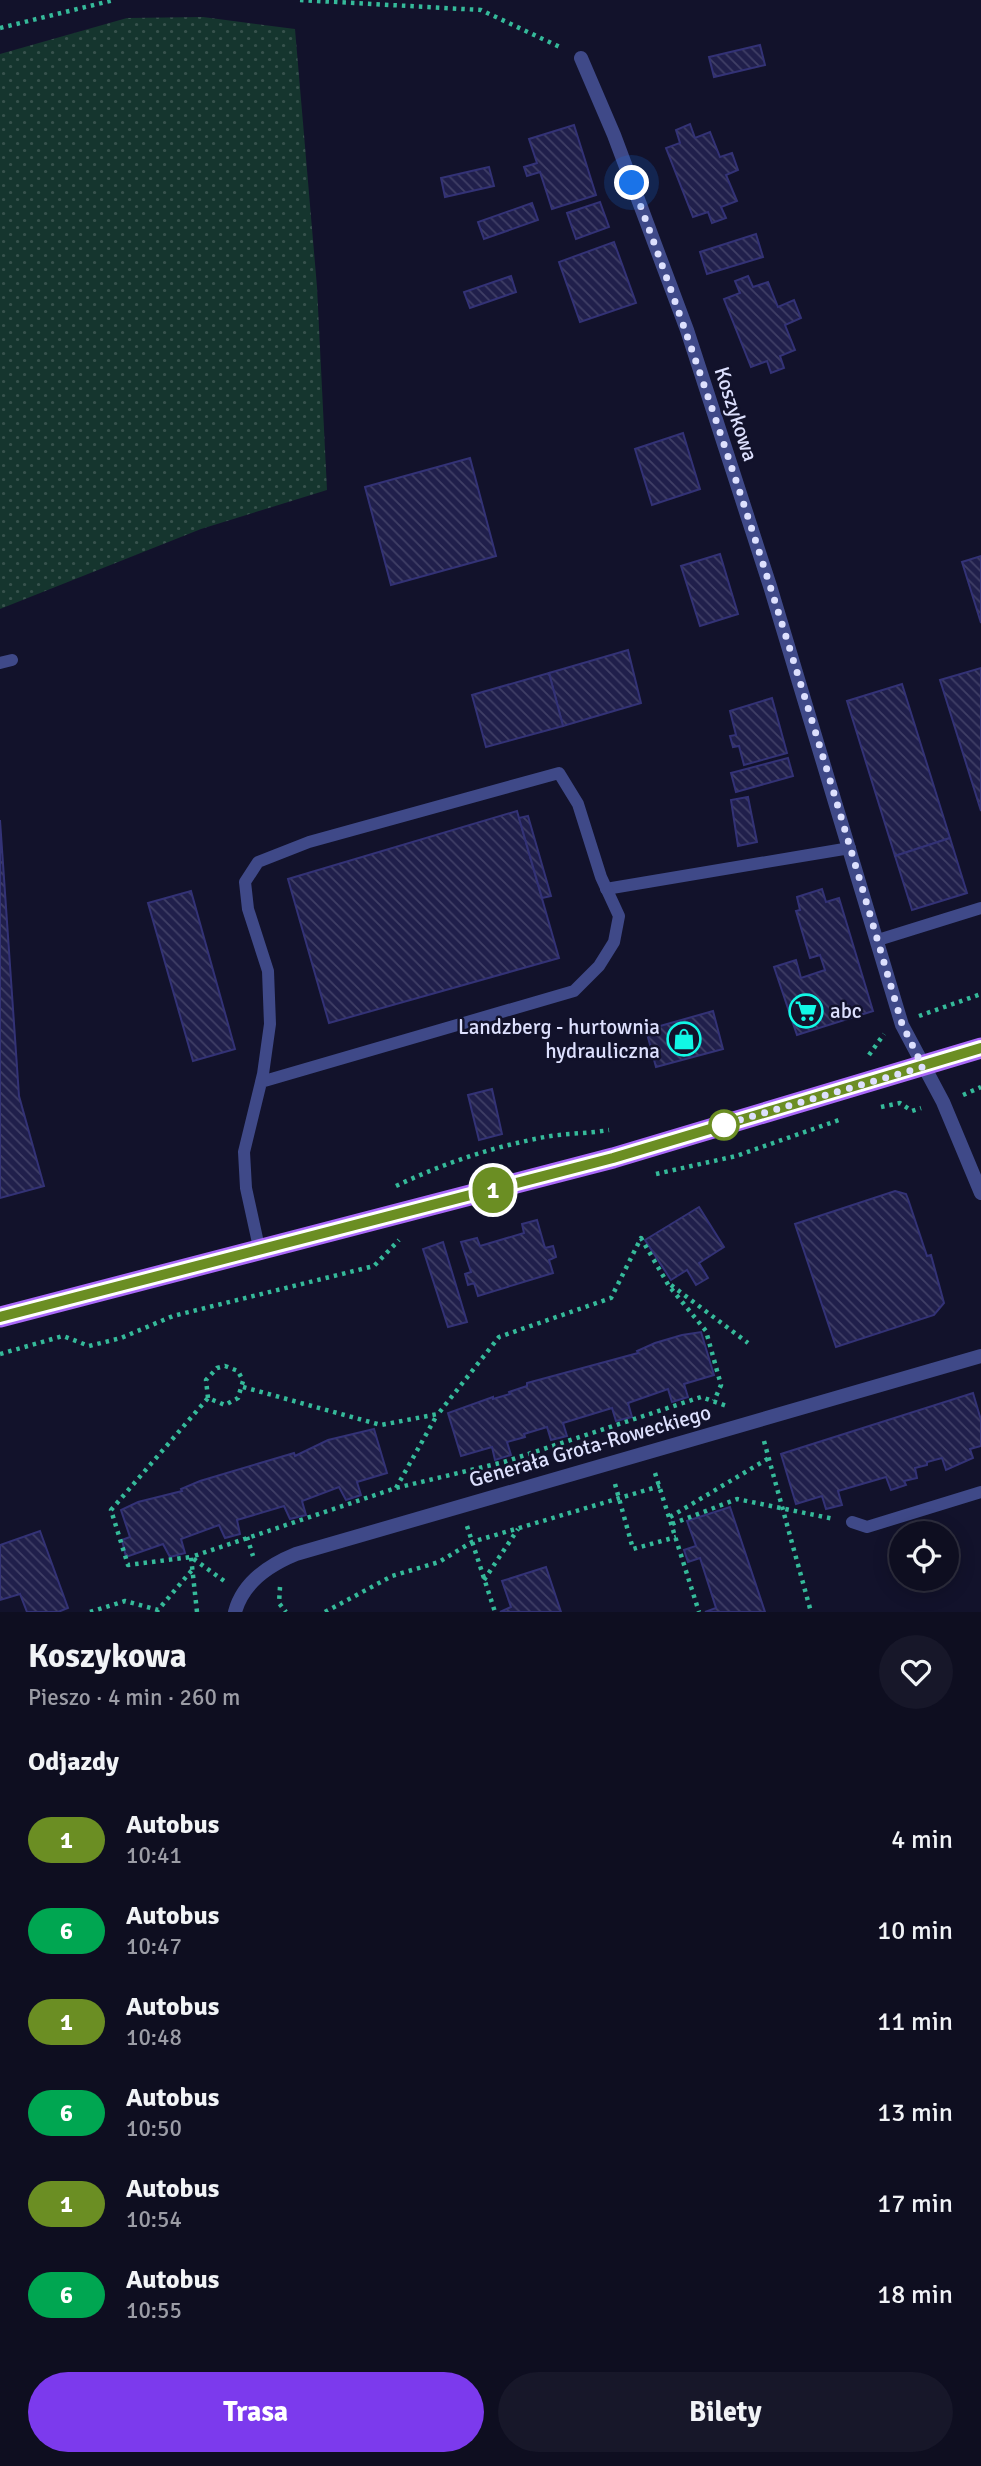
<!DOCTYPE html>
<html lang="pl">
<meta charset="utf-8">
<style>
body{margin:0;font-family:Signika,sans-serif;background:#171729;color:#f1f3f6;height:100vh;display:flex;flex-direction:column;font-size:26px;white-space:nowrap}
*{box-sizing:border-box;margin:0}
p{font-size:23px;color:#9b9ca5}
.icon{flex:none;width:38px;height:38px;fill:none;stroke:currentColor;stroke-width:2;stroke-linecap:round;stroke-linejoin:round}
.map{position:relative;height:1612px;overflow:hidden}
.drawer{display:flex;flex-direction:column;background:#0e0e20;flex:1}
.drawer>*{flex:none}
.badge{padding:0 14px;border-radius:23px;font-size:24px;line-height:46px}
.tools{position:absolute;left:889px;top:1521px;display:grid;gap:14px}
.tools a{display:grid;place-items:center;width:70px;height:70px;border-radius:50%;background:#0e0e20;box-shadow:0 4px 18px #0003,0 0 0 2px #2e2e3e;font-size:35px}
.you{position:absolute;width:35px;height:35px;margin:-18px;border:5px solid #fff;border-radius:50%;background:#1a73e8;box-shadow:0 0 0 10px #1a73e833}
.map>.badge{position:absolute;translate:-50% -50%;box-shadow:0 0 0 4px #fff}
h2{padding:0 28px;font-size:26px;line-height:63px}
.round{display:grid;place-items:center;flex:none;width:74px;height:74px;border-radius:37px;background:#171729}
.summary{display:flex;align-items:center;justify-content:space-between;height:119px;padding:0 28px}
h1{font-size:33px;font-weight:700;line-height:52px}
.primary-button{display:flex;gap:14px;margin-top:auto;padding:14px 28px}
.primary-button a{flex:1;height:80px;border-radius:42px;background:#7c3aed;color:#fff;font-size:28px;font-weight:700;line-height:80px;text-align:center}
.primary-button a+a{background:#171729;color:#f1f3f6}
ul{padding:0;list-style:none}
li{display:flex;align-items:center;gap:21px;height:91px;padding:0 28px}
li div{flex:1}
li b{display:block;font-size:26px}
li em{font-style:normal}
li .badge{min-width:77px;font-weight:700;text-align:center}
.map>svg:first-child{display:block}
.grass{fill:url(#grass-dots)}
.building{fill:url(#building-back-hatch);stroke:#333276;stroke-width:2}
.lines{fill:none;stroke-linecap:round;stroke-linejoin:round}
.path{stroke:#35ba9a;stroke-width:4.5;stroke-dasharray:3.5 5;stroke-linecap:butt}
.lane{stroke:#3f4988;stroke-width:12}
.street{stroke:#3f4988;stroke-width:14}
.primary{stroke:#aa69fa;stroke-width:21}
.line-casing{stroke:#fff;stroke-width:16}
.line{stroke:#6b8e23;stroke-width:10}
.walk{stroke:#dde0fe;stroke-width:7;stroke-dasharray:0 12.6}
.stop-dot{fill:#fff;stroke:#6b8e23;stroke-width:3.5}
.labels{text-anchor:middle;stroke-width:5;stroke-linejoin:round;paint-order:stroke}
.street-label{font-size:21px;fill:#dde0fe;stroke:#12122b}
.poi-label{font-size:21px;fill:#dde0fe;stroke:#12122b;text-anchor:start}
</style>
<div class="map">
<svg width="981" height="1612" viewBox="0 0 981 1612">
<defs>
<pattern id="grass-dots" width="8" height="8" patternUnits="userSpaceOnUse" patternTransform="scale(1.75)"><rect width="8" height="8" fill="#15352e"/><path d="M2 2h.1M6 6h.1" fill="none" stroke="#37524d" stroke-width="1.8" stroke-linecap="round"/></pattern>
<pattern id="building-back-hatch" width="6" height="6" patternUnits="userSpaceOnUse" patternTransform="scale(1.75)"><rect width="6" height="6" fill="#201f4b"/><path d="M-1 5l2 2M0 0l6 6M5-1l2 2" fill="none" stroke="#403f66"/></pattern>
</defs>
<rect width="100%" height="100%" fill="#12122b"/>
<polygon class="grass" points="203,17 295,29 317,287 327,490 201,529 0,609 0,54 127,18"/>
<g class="building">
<polygon points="760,45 765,65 714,77 709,57"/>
<polygon points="690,124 695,138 710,132 720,157 732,153 738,170 726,175 737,201 721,207 726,218 712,223 708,212 693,217 666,148 680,143 676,130"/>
<polygon points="574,125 596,195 552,209 540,172 527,176 524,167 537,163 529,139"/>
<polygon points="489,167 494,186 445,197 441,178"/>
<polygon points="600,202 609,227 576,239 567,213"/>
<polygon points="532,203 538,220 484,239 478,222"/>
<polygon points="756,234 763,257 707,274 700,252"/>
<polygon points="614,242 636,303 580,322 559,262"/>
<polygon points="511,276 516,292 470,308 464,292"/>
<polygon points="748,276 753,287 768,282 778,307 794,300 801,318 785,325 795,350 780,356 784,368 771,373 767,361 751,367 724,299 740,293 735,281"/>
<polygon points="683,433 700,489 652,505 635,449"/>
<polygon points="470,458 496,556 391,585 365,487"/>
<polygon points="720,554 738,614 700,626 681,566"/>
<polygon points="981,556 981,623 962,562"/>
<polygon points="628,650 641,703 563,726 549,673"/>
<polygon points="981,668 981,811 940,680"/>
<polygon points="549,673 563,726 486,747 472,695"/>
<polygon points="902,684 950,838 895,856 847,701"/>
<polygon points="772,698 787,753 744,765 739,746 733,747 730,736 736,735 730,711"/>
<polygon points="788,758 793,776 736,792 731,773"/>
<polygon points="748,797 757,842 738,846 731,800"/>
<polygon points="517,811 559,958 329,1023 288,879"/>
<polygon points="528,816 551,896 542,898 519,818"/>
<polygon points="0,820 19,1096 44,1186 0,1198"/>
<polygon points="950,838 967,893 912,910 895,856"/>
<polygon points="822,889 826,902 839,898 873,1011 797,1035 774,967 796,960 801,978 825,970 820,955 810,958 796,911 800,910 797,897"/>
<polygon points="191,891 235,1049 193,1061 148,903"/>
<polygon points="713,1011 723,1049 656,1067 646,1030"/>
<polygon points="492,1089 502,1134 479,1140 468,1095"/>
<polygon points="895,1191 906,1194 908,1199 927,1256 931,1255 944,1303 934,1315 836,1347 795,1224"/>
<polygon points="699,1207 724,1247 699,1263 708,1278 696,1285 687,1270 671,1280 645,1240"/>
<polygon points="537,1220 545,1248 553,1246 555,1253 556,1257 549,1260 553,1273 478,1296 474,1283 468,1285 465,1274 471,1272 461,1242 477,1238 480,1246 524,1233 522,1224"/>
<polygon points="443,1242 467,1322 448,1327 423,1249"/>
<polygon points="701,1332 714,1375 684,1384 688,1397 672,1402 668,1389 628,1403 632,1417 616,1421 612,1408 563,1423 567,1436 551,1440 547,1427 524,1434 525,1437 507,1442 511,1455 495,1460 492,1447 461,1456 448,1413 493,1397 493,1399 510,1394 509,1392 527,1386 527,1383 638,1353 637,1351 655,1343 682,1335"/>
<polygon points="973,1393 981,1420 981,1446 970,1449 973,1458 946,1470 942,1458 927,1462 927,1465 915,1468 917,1478 904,1481 906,1485 891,1490 886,1477 838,1491 842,1505 826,1509 822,1496 796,1504 781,1454"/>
<polygon points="374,1429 387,1473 357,1482 361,1495 346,1500 339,1487 302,1501 306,1515 290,1519 284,1506 237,1520 240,1534 225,1538 219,1525 181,1539 185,1553 170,1557 163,1544 126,1557 122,1540 130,1537 121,1510 138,1502 182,1491 181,1489 200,1481 294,1453 295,1456 328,1440"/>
<polygon points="730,1507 765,1612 705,1612 716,1608 700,1558 688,1562 684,1550 696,1546 687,1521"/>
<polygon points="40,1531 68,1608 58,1612 27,1612 20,1594 0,1600 0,1545"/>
<polygon points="546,1567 561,1612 500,1612 511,1607 502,1581"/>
</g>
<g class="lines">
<g class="path">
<polyline points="300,0 481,10 562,48"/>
<polyline points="0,28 114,0"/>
<polyline points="919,1016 981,994"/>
<polyline points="869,1055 884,1034"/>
<polyline points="963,1095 981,1087"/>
<polyline points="881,1107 900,1103 912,1111 921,1108"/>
<polyline points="656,1174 736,1156 839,1120"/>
<path d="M396,1186C442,1164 489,1148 540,1138C562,1133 586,1134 609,1130"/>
<polyline points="671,1285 748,1343"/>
<polyline points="0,1354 63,1336 89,1346 121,1338 173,1316 374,1266 399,1240"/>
<polyline points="243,1387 381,1425 438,1414 499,1337 611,1298 641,1238 669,1286 706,1331 721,1385 714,1401"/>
<polyline points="208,1398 206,1380 217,1368 225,1366 238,1371 243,1381 238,1398 225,1405 208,1398 111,1510 128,1565 191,1557 227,1583"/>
<polyline points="764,1441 811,1612"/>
<polyline points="655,1473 699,1612"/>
<polyline points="615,1484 633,1549 676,1537"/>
<polyline points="396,1488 437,1415"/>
<polyline points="670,1517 769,1458"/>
<polyline points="672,1524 737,1499 834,1519"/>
<polyline points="467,1526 495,1612"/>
<polyline points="247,1537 253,1556"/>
<polyline points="484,1580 518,1529"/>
<polyline points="280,1587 279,1603 286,1612"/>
<polyline points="90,1612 125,1601 158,1610 192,1570"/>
<polyline points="197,1612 191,1557 396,1488 504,1462 701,1397 727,1406"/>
<polyline points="325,1612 392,1576 439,1562 472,1542 660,1486"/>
</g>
<g class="lane">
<polyline points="0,663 12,660"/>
<polyline points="606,889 850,848"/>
<polyline points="878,940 981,908"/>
<polyline points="260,1252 246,1188 244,1152 263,1074 270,1024 268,971 248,909 245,882 258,862 309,842 559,773 578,804 601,877 619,916 614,942 599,966 574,991 261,1082"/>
<polyline points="852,1522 867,1527 981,1492"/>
</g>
<g class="street">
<polyline points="581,58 614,135 687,330 770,586 902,1025 943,1102 981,1193"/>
<path d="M235,1612C243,1582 269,1565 296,1554L981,1356"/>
</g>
<polyline class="primary" points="0,1317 613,1158 981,1048"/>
</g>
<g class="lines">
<defs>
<polyline id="line" points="0,1317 613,1158 981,1048"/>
</defs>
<use href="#line" class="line-casing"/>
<use href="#line" class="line"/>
<path class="walk" d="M632,183C735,459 820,742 902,1024L923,1067L719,1126L724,1125"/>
</g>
<defs>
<symbol id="supermarket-ring" viewBox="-11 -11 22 22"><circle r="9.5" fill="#12122b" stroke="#11f7e5" stroke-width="1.5"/><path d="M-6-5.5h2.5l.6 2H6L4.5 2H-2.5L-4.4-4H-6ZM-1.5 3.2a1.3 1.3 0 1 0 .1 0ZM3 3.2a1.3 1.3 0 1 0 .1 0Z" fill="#11f7e5"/></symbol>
<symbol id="shop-ring" viewBox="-11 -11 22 22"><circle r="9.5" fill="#12122b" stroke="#11f7e5" stroke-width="1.5"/><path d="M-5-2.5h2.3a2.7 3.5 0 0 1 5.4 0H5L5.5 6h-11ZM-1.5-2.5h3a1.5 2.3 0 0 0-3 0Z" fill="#11f7e5"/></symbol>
</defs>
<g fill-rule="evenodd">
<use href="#supermarket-ring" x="787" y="992" width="38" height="38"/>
<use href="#shop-ring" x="665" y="1020" width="38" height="38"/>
</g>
<circle class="stop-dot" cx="724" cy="1125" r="14"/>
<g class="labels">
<g class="street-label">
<text transform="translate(736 414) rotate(72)" y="7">Koszykowa</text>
<text transform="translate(590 1446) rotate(-16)" y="7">Generała Grota-Roweckiego</text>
</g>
<g class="poi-label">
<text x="830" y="1018">abc</text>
<text x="660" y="1034" text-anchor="end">Landzberg - hurtownia<tspan x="660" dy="24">hydrauliczna</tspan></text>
</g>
</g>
</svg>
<div class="tools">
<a><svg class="icon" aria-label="locate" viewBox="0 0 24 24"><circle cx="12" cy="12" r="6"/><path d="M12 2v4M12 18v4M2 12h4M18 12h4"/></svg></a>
</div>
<div class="you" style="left:632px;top:183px"></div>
<b class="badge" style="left:493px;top:1190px;background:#6b8e23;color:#fff">1</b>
</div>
<section class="drawer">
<div class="summary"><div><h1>Koszykowa</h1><p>Pieszo · 4 min · 260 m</p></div><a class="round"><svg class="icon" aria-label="heart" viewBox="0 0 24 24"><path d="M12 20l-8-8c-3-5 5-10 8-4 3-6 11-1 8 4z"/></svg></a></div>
<h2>Odjazdy</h2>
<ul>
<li><span class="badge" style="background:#6b8e23;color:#fff">1</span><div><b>Autobus</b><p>10:41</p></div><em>4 min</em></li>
<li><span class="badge" style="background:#00a651;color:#fff">6</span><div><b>Autobus</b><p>10:47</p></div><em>10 min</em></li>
<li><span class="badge" style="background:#6b8e23;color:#fff">1</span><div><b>Autobus</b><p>10:48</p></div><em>11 min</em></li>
<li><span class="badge" style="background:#00a651;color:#fff">6</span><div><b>Autobus</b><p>10:50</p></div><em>13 min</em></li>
<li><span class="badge" style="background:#6b8e23;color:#fff">1</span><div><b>Autobus</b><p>10:54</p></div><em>17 min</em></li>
<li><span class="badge" style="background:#00a651;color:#fff">6</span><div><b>Autobus</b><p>10:55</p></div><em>18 min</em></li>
</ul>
<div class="primary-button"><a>Trasa</a><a>Bilety</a></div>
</section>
